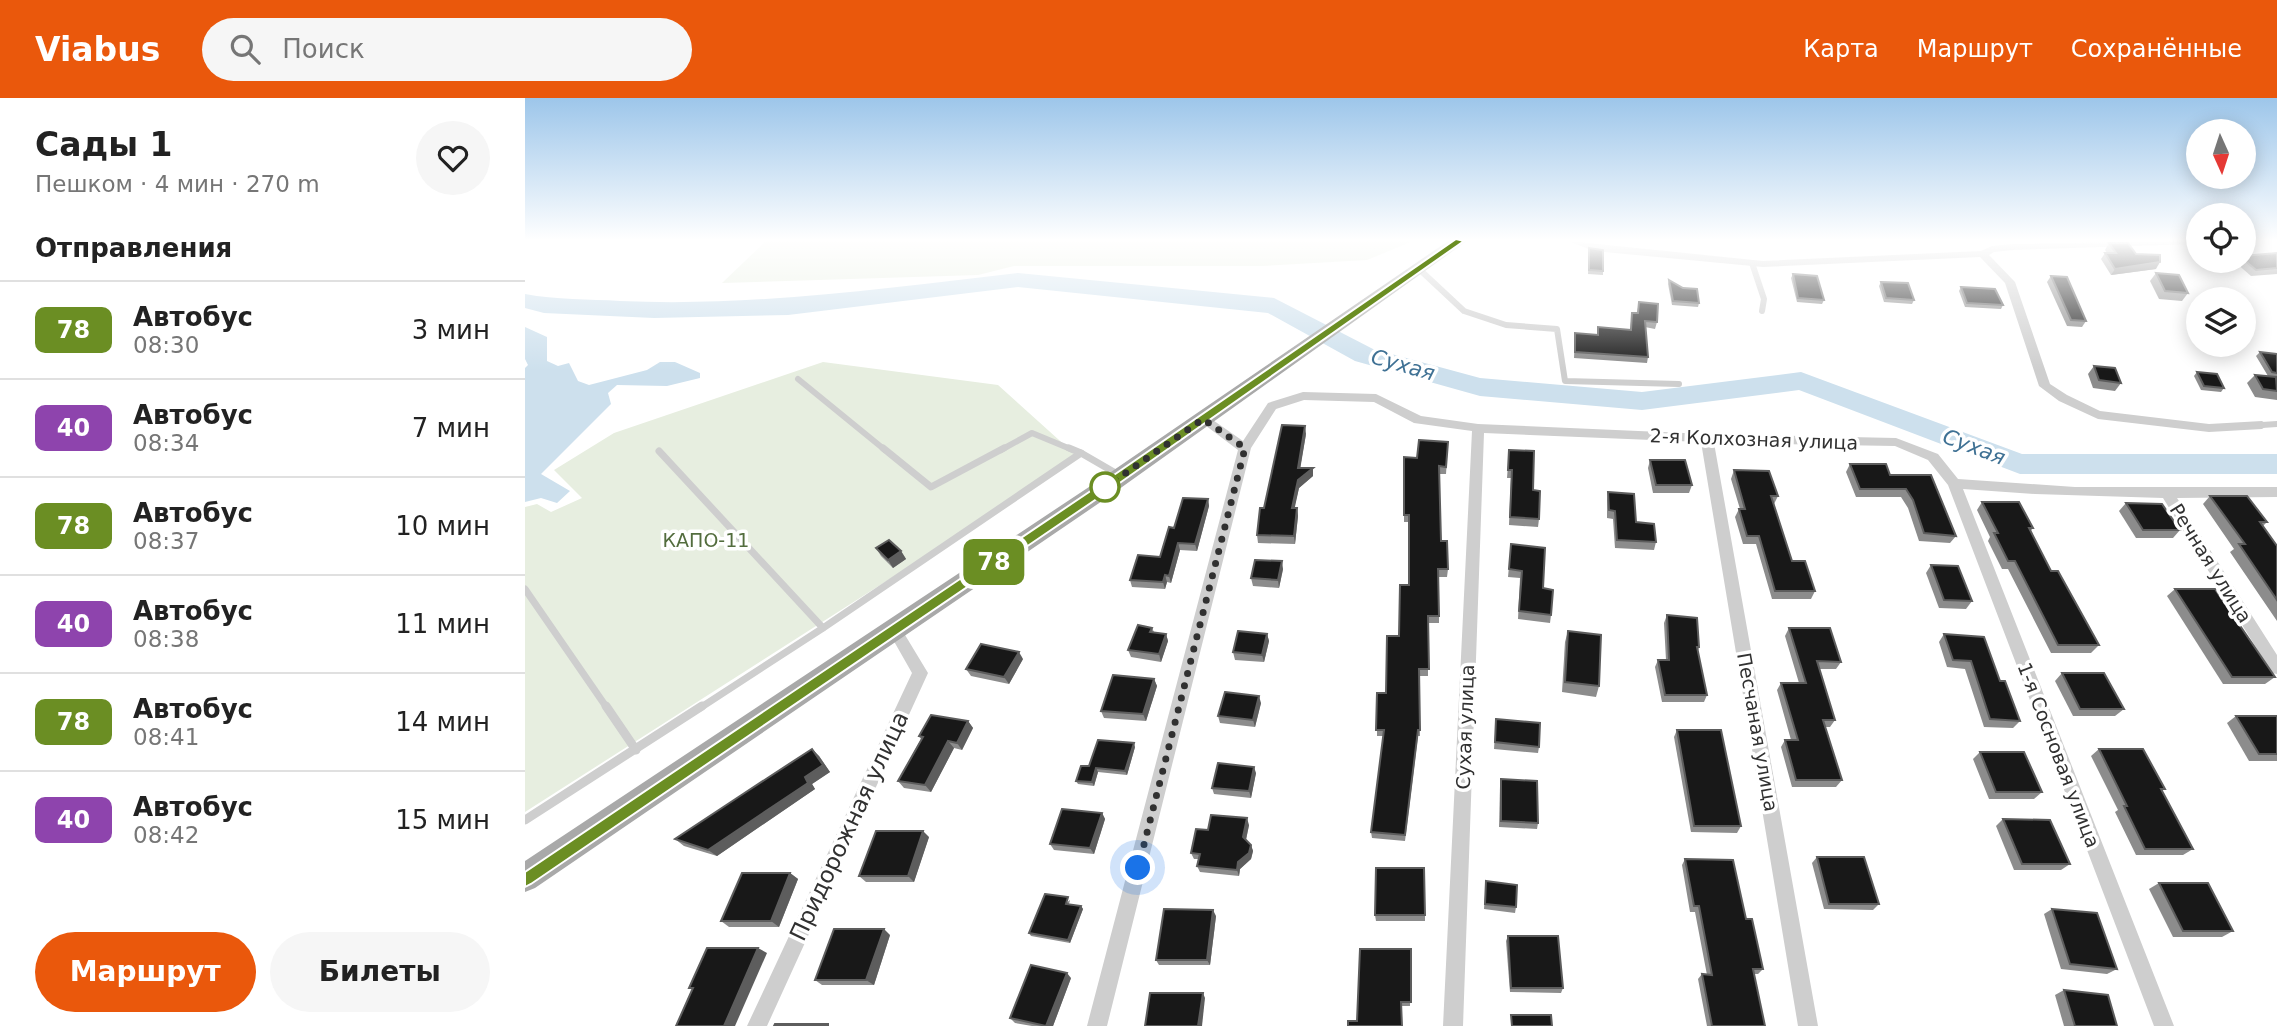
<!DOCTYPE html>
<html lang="ru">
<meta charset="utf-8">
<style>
body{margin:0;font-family:"DejaVu Sans",sans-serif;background:#f6f6f6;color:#222;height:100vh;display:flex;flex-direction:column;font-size:26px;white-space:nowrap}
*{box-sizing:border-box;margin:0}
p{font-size:23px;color:#767676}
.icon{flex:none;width:38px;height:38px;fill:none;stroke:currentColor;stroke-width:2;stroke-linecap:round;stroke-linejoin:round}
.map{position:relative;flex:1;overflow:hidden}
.panel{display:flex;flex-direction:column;background:#fff;width:525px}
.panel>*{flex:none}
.badge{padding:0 14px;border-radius:10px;font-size:24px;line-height:46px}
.needle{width:46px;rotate:177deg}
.fabs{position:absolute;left:1661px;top:21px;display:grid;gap:14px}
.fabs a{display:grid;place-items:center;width:70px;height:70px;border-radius:50%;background:#fff;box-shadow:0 4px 18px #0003;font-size:35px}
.you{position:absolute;width:35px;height:35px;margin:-18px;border:5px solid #fff;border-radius:50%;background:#1a73e8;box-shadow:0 0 0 10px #1a73e833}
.map>.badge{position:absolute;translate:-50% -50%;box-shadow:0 0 0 4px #fff}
h2{padding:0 35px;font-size:26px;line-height:63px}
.round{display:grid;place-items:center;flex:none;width:74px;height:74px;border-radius:37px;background:#f6f6f6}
.summary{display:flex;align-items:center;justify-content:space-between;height:119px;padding:0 35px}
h1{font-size:33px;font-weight:700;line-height:52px}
.cta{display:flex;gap:14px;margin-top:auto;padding:14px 35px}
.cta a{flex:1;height:80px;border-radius:42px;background:#ea580c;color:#fff;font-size:28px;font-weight:700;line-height:80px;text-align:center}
.cta a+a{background:#f6f6f6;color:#222}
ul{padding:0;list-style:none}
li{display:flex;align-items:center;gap:21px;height:98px;padding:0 35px;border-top:2px solid #e0e0e0}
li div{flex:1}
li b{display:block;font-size:26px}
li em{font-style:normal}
li .badge{min-width:77px;font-weight:700;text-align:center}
header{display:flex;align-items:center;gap:42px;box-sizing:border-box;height:98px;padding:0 35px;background:#ea580c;color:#fff}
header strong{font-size:33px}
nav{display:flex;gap:38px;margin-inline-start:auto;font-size:24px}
.search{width:490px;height:63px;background:#f6f6f6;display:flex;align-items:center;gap:18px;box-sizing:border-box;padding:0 24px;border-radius:38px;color:#767676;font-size:26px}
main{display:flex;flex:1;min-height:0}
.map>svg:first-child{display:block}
.green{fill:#e7eee0}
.water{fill:#cde0ed}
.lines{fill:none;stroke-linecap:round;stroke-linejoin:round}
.river{fill:#cde0ed;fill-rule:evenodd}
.service-far2{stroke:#cecece;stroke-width:6}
.service-far1{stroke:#cecece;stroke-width:7}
.service{stroke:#cecece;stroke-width:9}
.minor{fill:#cecece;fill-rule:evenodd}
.primary{fill:#a9a9a9;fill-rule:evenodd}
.wall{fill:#8c8c8c}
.shaded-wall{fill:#5d5d5d}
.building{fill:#181818;stroke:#5d5d5d;stroke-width:2}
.line{fill:#6b8e23;stroke:#fff;stroke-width:2}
.walk{stroke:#313131;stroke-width:7;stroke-dasharray:0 12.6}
.stop-dot{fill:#fff;stroke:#6b8e23;stroke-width:3.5}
.labels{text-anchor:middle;stroke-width:7;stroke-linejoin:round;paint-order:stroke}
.street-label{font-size:19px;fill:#313131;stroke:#fff}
.park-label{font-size:19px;fill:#536d3e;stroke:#fff}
.water-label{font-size:21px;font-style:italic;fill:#3f7194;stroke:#fff}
.near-street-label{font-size:23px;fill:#313131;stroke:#fff}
</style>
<header>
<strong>Viabus</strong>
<div class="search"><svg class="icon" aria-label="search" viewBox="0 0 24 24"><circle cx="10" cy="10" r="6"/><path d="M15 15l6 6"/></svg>Поиск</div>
<nav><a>Карта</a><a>Маршрут</a><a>Сохранённые</a></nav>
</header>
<main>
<section class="panel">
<div class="summary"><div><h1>Сады 1</h1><p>Пешком · 4 мин · 270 m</p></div><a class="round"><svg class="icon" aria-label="heart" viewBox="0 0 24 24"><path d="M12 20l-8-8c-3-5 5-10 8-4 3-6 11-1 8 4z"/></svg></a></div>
<h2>Отправления</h2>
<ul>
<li><span class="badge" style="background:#6b8e23;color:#fff">78</span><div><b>Автобус</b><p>08:30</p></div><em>3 мин</em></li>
<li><span class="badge" style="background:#8e44ad;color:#fff">40</span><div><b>Автобус</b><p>08:34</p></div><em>7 мин</em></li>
<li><span class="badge" style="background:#6b8e23;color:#fff">78</span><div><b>Автобус</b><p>08:37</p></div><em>10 мин</em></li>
<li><span class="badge" style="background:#8e44ad;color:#fff">40</span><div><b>Автобус</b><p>08:38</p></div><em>11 мин</em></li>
<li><span class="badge" style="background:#6b8e23;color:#fff">78</span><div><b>Автобус</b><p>08:41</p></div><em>14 мин</em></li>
<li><span class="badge" style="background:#8e44ad;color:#fff">40</span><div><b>Автобус</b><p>08:42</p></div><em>15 мин</em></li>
</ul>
<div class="cta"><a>Маршрут</a><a>Билеты</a></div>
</section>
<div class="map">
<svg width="1752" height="928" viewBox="0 0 1752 928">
<rect width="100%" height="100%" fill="#fff"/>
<g class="green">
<polygon points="241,143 888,143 842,162 738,168 489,168 453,177 197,185"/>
<polygon points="298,264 473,287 554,360 0,714 0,409 12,406 26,414 57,400 29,372 89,335"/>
</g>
<polygon class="water" points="0,229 22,239 22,263 33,268 44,265 53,283 64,287 122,272 135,264 150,264 175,275 175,280 142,288 92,287 83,295 86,306 16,376 45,393 32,405 16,400 0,404 0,270 3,267 0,261"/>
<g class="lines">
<path class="river" d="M493,175L749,200L848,251L955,280L1117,294L1276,274L1497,356H1752V376H1495L1274,292L1117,312L955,298L830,263L743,215L493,189L263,217L129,220L19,215L0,210V196C31,202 64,201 95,203C229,209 361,190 493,175Z"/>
<g class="service-far2">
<polyline points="1227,165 1239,201 1237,213"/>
<polyline points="894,171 939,213 981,227 1032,231 1040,283 1154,286"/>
<polyline points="273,281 360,352"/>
<polyline points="1737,327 1752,326"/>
<polyline points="476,352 507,335 548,352"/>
</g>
<g class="service-far1">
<polyline points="358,350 406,389 479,350"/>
<polyline points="544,350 556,355"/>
<polyline points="134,353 298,530"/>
<polyline points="0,491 82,610"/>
<polyline points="175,610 298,530 556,355 594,377"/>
</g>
<g class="service">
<polyline points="81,608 111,652"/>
<polyline points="0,722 177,608"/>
</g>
<g class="minor">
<polygon points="1043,143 1238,163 1456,153 1467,148 1488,146 1673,143 1670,146 1488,152 1469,154 1464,157 1490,184 1525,286 1542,297 1575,313 1684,326 1737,323 1743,327 1737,331 1684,334 1573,321 1534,303 1514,288 1480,185 1455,159 1238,169 1069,153"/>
<polygon points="778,294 851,296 896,318 953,326 1182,336 1371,340 1413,356 1433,381 1550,389 1752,389 1752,399 1652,400 1752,557 1752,576 1747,575 1638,400 1510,396 1438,391 1649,928 1629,928 1423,387 1403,362 1370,348 1189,345 1293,928 1273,928 1176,344 959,335 938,928 918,928 947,333 889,325 849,304 779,302 751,311 726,350 582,928 562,928 713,352 672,321 678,317 682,318 718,343 743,305"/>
<polygon points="369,525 374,527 403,575 242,928 222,928 387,575 362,531 364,527"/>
</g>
<polygon class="primary" points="923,143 942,143 583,399 10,790 0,794 0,763 567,387"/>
</g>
<g class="wall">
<polygon points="1584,145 1611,156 1631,171 1586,177 1576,161 1580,155 1582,155 1580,152"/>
<polygon points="1064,150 1078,173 1078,177 1063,176"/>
<polygon points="1752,155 1752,176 1726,178 1710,164 1711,163 1718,163 1718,158"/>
<polygon points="1631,175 1663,195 1657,203 1634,201 1625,183"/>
<polygon points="1268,176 1299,202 1297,206 1272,204 1266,180"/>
<polygon points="1526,178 1561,223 1557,229 1542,228 1522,184"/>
<polygon points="1144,182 1174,205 1173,209 1147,207 1143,186"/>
<polygon points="1356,184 1389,202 1387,206 1359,204 1354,188"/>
<polygon points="1436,189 1478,207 1476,211 1440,209 1434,193"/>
<polygon points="1114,204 1132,224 1130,231 1120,229 1123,259 1122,265 1049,260 1050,235 1072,237 1073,229 1105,232 1107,215 1112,215"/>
<polygon points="1735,254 1752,257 1752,302 1730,299 1722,285 1730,277 1743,278 1731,258"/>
<polygon points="1569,268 1596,285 1590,293 1568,290 1563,276"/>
<polygon points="1672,274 1699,290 1696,294 1676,292 1669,278"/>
<polygon points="781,336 775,370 788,370 788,378 774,390 769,410 772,410 773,418 770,446 733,445 732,437 739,410"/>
<polygon points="923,344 921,376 914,376 916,443 923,471 922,479 914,479 914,525 903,525 903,578 894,578 895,638 893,638 880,743 847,740 846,734 858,638 852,638 852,595 861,595 884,487 884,424 879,424 879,359 892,360"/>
<polygon points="984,352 1008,392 1014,421 1013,429 984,427 986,380 982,380"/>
<polygon points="1125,362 1167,387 1164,395 1128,395 1123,370"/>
<polygon points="1325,366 1365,377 1431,438 1425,445 1394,443 1383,410 1376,399 1331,399 1321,374"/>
<polygon points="1209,372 1253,398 1249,406 1267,463 1290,493 1286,501 1247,501 1231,446 1218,446 1210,419 1214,411 1215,411 1206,381"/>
<polygon points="1083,394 1111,424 1131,444 1129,452 1090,450 1088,421 1082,420 1082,402"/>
<polygon points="1685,398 1742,424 1738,428 1752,448 1752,523 1705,454 1709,451 1678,406"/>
<polygon points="683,401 684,408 672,453 655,452 646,485 642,484 640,491 607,489 605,482 635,459 649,430"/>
<polygon points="1457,404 1508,430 1505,434 1526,473 1574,547 1566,555 1526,555 1483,471 1477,471 1463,443 1465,439 1452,412"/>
<polygon points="1601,405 1655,432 1648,440 1611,440 1594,413"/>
<polygon points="986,446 1018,490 1026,517 1025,525 993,521 995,480 983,479"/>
<polygon points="351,450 376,453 381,461 368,470 356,458"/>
<polygon points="1406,467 1447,503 1441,511 1414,510 1401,475"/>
<polygon points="758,471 754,490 728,488 726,480"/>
<polygon points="1650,491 1750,579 1740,586 1698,586 1642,498"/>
<polygon points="1142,517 1174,549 1173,553 1182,597 1179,604 1137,604 1130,569 1133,562 1141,562 1139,525"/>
<polygon points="627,530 629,534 641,536 643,543 636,564 606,559 603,552"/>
<polygon points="1264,530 1316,564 1311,571 1294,571 1310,622 1305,629 1300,629 1317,682 1311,689 1267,689 1256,649 1260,642 1266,642 1252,592 1256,585 1274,585 1260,538"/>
<polygon points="1043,533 1074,588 1071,599 1037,594 1040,544"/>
<polygon points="742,536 744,543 739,564 710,562 708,554"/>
<polygon points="1419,536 1475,583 1495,623 1488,630 1459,629 1440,571 1422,569 1414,544"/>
<polygon points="498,561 484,586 446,578 441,571"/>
<polygon points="1537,575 1599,611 1590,618 1548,618 1530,583"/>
<polygon points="629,581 632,588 621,623 579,620 576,613"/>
<polygon points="736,605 730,629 695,625 693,618"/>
<polygon points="1711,618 1752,618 1752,663 1724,663 1702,625"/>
<polygon points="971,621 1014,649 1013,655 969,651"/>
<polygon points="443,623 448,630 437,652 429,650 406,694 379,690 373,683 396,641 394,638"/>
<polygon points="1152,632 1216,728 1212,735 1166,734 1149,639"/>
<polygon points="610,649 602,677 573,674 569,688 553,686 551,683 564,668"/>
<polygon points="287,651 294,658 305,674 287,686 290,691 192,758 159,748 150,741"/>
<polygon points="1574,651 1640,691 1637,693 1668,751 1658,757 1611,757 1590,714 1593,712 1566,658"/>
<polygon points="1455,654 1517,694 1509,701 1464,701 1448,661"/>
<polygon points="731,675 726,700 689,696 687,690"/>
<polygon points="976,681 1013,725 1012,731 974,729 975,688"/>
<polygon points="577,715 580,721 569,756 529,752 525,746"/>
<polygon points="1478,721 1545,766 1536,772 1489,772 1471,728"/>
<polygon points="724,727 721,742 726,747 728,753 726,761 715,771 714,778 675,774 672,768 673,761 669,761 666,755 683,732"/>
<polygon points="404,739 389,784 341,784 334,778"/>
<polygon points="1292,759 1354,806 1348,812 1299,811 1287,765"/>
<polygon points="1160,761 1221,821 1238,871 1233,876 1229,876 1240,928 1182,928 1173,881 1177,876 1182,877 1170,814 1165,814 1157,767"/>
<polygon points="265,775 273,781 254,829 204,829 196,823"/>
<polygon points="961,783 991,809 990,815 959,811"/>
<polygon points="1634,785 1708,833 1697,839 1648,839 1624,791"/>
<polygon points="545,802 544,806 556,808 558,811 545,845 506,838 504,835"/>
<polygon points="1527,811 1592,871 1582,876 1536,871 1519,816"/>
<polygon points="850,817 900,817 900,823 851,823"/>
<polygon points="691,818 685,867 634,867 631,862"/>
<polygon points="365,837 349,887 297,887 290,882"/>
<polygon points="983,838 1038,890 1036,895 985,894 981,843"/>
<polygon points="886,851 885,908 876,908 877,928 832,923"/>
<polygon points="546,880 528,928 507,928 490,925 485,920"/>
<polygon points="1539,892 1592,928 1539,928 1530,897"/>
</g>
<g class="shaded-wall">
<polygon points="1635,164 1631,171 1586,177 1590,171"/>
<polygon points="780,328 781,336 774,378 773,370"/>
<polygon points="788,370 788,378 774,390 768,418 767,410 773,382"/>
<polygon points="683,401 684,408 672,453 670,446"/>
<polygon points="772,410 773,418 770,446 769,438"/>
<polygon points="653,445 655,452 646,485 644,478"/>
<polygon points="376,453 381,461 368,470 363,462"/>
<polygon points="757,463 758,471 754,490 753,482"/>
<polygon points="640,477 642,484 640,491 638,484"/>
<polygon points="641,536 643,543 636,564 634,556"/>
<polygon points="742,536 744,543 739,564 737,557"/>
<polygon points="494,554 498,561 484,586 479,579"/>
<polygon points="629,581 632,588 621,623 618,616"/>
<polygon points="734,598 736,605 730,629 728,622"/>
<polygon points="443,623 448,630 437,652 432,645"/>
<polygon points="423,643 429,650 406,694 400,687"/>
<polygon points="609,645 610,649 602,677 600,673"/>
<polygon points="287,651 294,658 305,674 287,686 290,691 192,758 183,752"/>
<polygon points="729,669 731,675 726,700 724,693"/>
<polygon points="571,670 573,674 569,688 567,684"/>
<polygon points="577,715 580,721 569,756 565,750"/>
<polygon points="722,720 724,727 720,746 718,739"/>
<polygon points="398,733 404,739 389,784 383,778"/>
<polygon points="726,747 728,753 726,761 715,771 714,778 712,772 713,764"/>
<polygon points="265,775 273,781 254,829 246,823"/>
<polygon points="556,808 558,811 545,845 543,842"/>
<polygon points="688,812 691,818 685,867 682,862"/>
<polygon points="359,831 365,837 349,887 341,882"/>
<polygon points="233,850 242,855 210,928 199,928"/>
<polygon points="542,875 546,880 528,928 521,928"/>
<polygon points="678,895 680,900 677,928 673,928"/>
</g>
<g class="building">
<polygon points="1584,145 1603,145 1611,156 1635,157 1635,164 1590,171 1580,155 1591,155"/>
<polygon points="1064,150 1078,152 1078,173 1064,172"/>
<polygon points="1752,155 1752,170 1731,172 1718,161 1718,158"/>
<polygon points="1631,175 1654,177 1663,195 1640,193"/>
<polygon points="1268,176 1292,178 1299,202 1273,200"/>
<polygon points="1526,178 1542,179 1561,223 1546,222"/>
<polygon points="1144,182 1158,190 1172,191 1174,205 1148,203"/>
<polygon points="1356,184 1383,185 1389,202 1361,200"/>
<polygon points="1436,189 1470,191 1478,207 1442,205"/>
<polygon points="1114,204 1133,206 1132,224 1120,223 1123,259 1050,254 1050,235 1073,237 1073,229 1106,232 1107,215 1113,215"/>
<polygon points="1735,254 1752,256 1752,275 1747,274"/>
<polygon points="1569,268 1590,270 1596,285 1574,282"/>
<polygon points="1672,274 1692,276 1699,290 1679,288"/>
<polygon points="1730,277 1751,279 1752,293 1738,291"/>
<polygon points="757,327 780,328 773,370 788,370 773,382 767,410 772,410 769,438 732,437 735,410 739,410"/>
<polygon points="894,342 923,344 921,369 914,368 916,443 922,443 923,471 913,471 914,518 903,518 904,571 894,571 895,632 893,632 880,737 846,734 859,632 851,632 852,595 861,595 862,538 874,538 875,487 884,487 884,417 879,417 879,359 892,360"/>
<polygon points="984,352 1009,353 1008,392 1015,393 1014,421 985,419 987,372 983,372"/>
<polygon points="1125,362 1160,362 1167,387 1131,387"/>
<polygon points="1325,366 1361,366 1365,377 1406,377 1431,438 1399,435 1388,402 1381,391 1335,391"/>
<polygon points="1209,372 1244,373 1253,398 1246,398 1267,463 1280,463 1290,493 1250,493 1234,438 1222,438 1214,411 1220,411"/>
<polygon points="1083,394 1109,396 1111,424 1129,426 1131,444 1092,442 1090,413 1084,412"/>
<polygon points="1685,398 1722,398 1742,424 1735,424 1752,448 1752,502 1714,446 1720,446"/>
<polygon points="658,400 683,401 670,446 653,445 644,478 640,477 638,484 605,482 613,457 635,459 644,429 649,430"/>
<polygon points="1457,404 1494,404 1508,430 1504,430 1526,473 1533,473 1574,547 1533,547 1490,463 1483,463 1469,435 1473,435"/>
<polygon points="1601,405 1637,406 1655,432 1618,432"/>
<polygon points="364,442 376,453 363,462 351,450"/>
<polygon points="986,446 1020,450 1018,490 1028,492 1026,517 994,513 997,473 984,471"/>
<polygon points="730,462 757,463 753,482 726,480"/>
<polygon points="1406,467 1433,468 1447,503 1419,502"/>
<polygon points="1650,491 1690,491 1750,579 1707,579"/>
<polygon points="1142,517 1172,520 1174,549 1172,549 1182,597 1140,597 1133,562 1144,562"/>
<polygon points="613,527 627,530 625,534 641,536 634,556 603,552"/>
<polygon points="1264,530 1305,530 1316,564 1292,563 1310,622 1298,622 1317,682 1271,682 1260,642 1273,642 1256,585 1281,585"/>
<polygon points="713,533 742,536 737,557 708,554"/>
<polygon points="1043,533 1076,537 1074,588 1040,584"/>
<polygon points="1419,536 1459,539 1475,583 1480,583 1495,623 1465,621 1446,563 1428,562"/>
<polygon points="456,546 494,554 479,579 441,571"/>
<polygon points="1537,575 1579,575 1599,611 1555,611"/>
<polygon points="588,577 629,581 618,616 576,613"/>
<polygon points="700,594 734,598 728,622 693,618"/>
<polygon points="406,617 443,623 432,645 423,643 400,687 373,683 398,639 394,638"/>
<polygon points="1711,618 1752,618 1752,656 1734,656"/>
<polygon points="971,621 1015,625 1014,649 970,644"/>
<polygon points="1152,632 1196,632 1216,728 1169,728"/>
<polygon points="573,642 609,645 600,673 571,670 567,684 551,683 556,668 564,668"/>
<polygon points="287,651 298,667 280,679 283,685 183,752 150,741 218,696"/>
<polygon points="1574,651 1618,651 1640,691 1636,691 1668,751 1620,751 1599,708 1602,708"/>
<polygon points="1455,654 1499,654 1517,694 1471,694"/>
<polygon points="693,665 729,669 724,693 687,690"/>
<polygon points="976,681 1012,683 1013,725 976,723"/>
<polygon points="537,711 577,715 565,750 525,746"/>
<polygon points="686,717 722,720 718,739 726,747 724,755 713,764 712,772 672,768 675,756 666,755 671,731 683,732"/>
<polygon points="1478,721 1525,722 1545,766 1497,766"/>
<polygon points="351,733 398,733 383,778 334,778"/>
<polygon points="1292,759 1339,759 1354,806 1304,806"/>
<polygon points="1160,761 1208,762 1221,821 1227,821 1238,871 1228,871 1240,928 1187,928 1177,876 1187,877 1174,808 1169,808"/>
<polygon points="851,770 899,770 900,817 850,817"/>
<polygon points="217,775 265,775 246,823 196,823"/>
<polygon points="961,783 992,787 991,809 960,806"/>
<polygon points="1634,785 1683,785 1708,833 1658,833"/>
<polygon points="520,796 543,799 541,806 556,808 543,842 504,835"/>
<polygon points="639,811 688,812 682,862 631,862"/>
<polygon points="1527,811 1572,815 1592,871 1545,866"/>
<polygon points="309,831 359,831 341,882 290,882"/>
<polygon points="983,838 1033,838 1038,890 986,890"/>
<polygon points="182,850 233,850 199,928 151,928 168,890 164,890"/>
<polygon points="835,851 886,851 886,904 876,904 877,928 823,928 823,923 832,923"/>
<polygon points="506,867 542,875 521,928 485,920"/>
<polygon points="1539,892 1583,897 1592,928 1550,928"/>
<polygon points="625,895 678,895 673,928 620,928"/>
<polygon points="986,917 1026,917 1027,928 987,928"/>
<polygon points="250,926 303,926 303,928 249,928"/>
</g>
<linearGradient id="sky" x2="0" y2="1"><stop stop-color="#9dc6ea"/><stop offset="0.52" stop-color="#fff"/><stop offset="1" stop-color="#fff" stop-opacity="0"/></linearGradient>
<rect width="1752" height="273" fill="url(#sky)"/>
<polygon class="line" points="931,141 939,143 579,396 6,786 0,789 0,774 570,390"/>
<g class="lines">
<polyline class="walk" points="580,389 575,393 678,321 720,350 613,770"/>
</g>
<circle class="stop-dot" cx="580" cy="389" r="14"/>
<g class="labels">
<g class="street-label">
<text transform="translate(1229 341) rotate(2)" y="7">2-я Колхозная улица</text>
<text transform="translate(1686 465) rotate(58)" y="7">Речная улица</text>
<text transform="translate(940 629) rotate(-88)" y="7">Сухая улица</text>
<text transform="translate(1233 634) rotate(80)" y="7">Песчаная улица</text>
<text transform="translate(1534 657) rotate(69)" y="7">1-я Сосновая улица</text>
</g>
<g class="park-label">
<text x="181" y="449">КАПО-11</text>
</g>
<g class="water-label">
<text transform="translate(878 267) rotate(16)" y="7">Сухая</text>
<text transform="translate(1449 349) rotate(21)" y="7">Сухая</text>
</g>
<g class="near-street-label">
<text transform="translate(324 728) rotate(-65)" y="8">Придорожная улица</text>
</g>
</g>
</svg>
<div class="fabs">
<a><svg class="needle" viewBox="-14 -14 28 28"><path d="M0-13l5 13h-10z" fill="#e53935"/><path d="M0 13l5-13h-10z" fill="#767676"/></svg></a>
<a><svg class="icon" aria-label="locate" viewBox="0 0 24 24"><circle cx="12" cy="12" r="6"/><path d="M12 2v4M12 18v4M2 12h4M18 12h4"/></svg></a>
<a><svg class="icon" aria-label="layers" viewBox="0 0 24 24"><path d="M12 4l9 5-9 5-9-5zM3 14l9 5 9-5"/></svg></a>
</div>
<div class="you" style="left:613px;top:770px"></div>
<b class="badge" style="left:469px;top:464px;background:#6b8e23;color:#fff">78</b>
</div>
</main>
